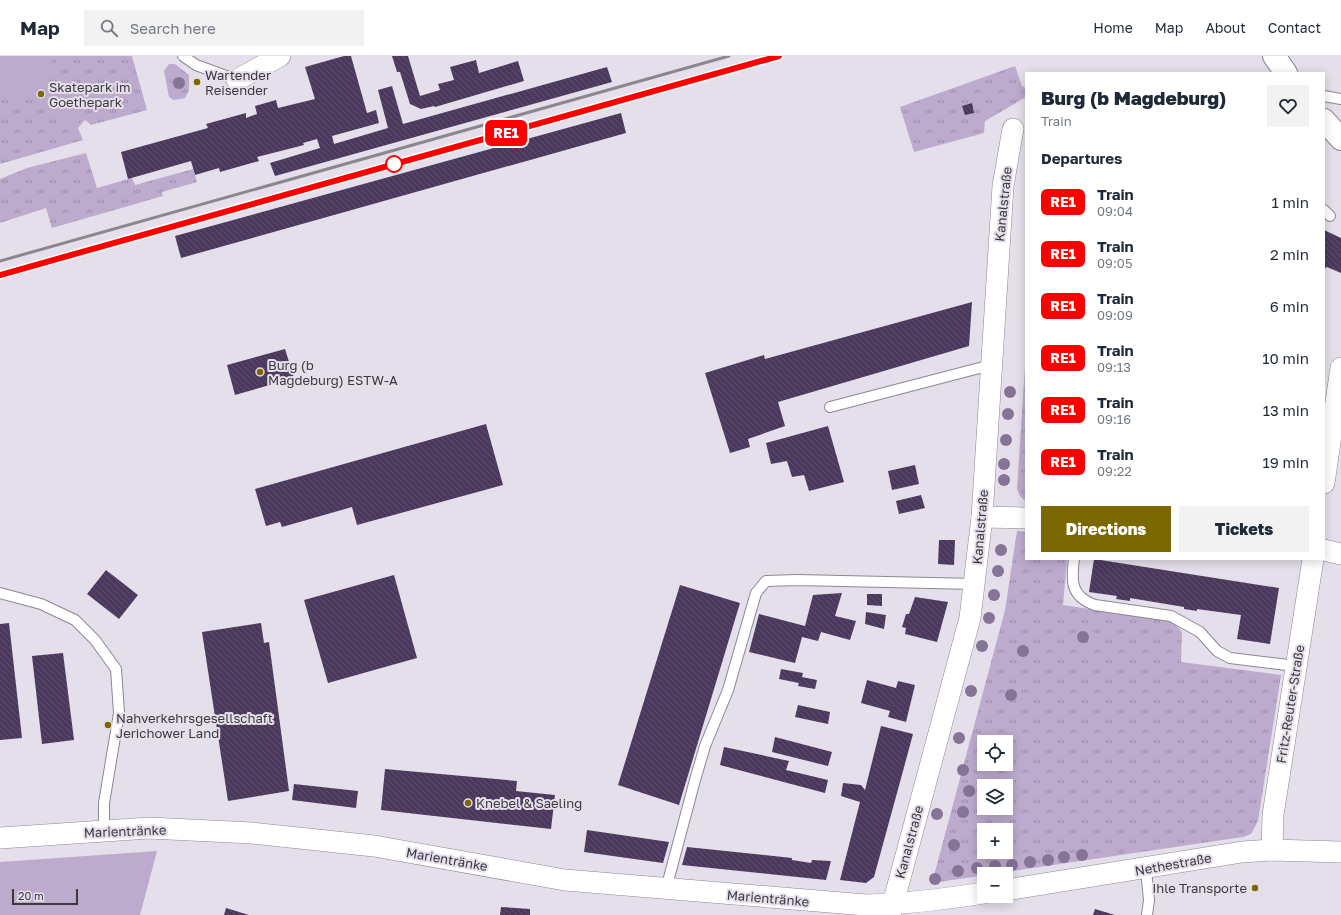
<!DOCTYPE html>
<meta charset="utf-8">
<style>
body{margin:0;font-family:"Golos Text",sans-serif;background:#f2f2f3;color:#1f2937;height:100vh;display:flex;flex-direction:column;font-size:15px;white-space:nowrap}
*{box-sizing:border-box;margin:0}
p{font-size:13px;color:#747a83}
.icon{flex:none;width:22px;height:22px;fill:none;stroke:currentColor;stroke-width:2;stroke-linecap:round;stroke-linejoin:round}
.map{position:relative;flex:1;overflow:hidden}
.drawer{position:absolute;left:1025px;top:16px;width:300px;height:488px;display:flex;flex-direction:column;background:#fff;border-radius:0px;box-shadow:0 2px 10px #0003}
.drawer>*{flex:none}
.badge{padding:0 8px;border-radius:6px;font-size:14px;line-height:26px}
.buttons{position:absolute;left:977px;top:679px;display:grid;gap:8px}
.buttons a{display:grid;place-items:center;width:36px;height:36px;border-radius:0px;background:#fff;box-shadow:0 2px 10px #0003;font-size:20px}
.scale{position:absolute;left:12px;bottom:10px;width:66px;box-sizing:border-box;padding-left:4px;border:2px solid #3b393e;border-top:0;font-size:11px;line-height:14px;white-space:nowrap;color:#3b393e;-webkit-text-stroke:3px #e5dfeb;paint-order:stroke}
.map>.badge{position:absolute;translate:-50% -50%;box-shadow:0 0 0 2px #fff}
h2{padding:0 16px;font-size:15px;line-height:36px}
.round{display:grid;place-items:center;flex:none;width:42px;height:42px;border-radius:0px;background:#f2f2f3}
.head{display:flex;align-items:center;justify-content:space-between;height:68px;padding:0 16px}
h1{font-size:19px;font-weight:800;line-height:30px}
.button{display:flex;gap:8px;margin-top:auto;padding:8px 16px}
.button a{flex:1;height:46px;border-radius:0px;background:#7b6800;color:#fff;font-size:16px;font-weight:800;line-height:46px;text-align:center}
.button a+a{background:#f2f2f3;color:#1f2937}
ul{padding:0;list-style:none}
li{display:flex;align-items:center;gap:12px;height:52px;padding:0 16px}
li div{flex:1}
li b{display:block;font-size:15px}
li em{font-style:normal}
li .badge{min-width:44px;font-weight:700;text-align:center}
header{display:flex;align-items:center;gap:24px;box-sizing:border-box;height:56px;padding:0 20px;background:#fff;border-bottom:1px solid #e0e1e3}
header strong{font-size:19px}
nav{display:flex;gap:22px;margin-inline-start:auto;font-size:14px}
.search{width:280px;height:36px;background:#f2f2f3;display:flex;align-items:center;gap:10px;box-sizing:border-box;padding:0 14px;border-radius:0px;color:#747a83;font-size:15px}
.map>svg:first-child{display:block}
.grass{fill:url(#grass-tufts);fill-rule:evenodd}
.garden{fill:#bdabce}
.building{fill:url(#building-back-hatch)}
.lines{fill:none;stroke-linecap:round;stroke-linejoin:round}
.lane-casing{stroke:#8c8792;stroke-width:12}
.street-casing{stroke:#8c8792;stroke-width:22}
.secondary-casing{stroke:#8c8792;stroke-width:24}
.lane{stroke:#fff;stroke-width:10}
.street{stroke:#fff;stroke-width:21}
.secondary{stroke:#fff;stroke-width:22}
.rail{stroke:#8a878f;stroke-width:3}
.tree{fill:#867496}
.line-casing{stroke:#fff;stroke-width:9}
.line{stroke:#f00;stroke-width:6}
.poi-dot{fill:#7b6800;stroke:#e5dfeb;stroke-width:1.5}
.stop-dot{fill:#fff;stroke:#f00;stroke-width:2}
.labels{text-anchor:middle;stroke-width:4;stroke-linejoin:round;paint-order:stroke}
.poi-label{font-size:13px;fill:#3b393e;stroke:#e5dfeb;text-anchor:start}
.street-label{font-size:13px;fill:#3b393e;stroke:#e5dfeb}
</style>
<header>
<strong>Map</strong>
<div class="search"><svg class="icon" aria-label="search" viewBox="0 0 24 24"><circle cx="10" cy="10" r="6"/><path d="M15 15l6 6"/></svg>Search here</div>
<nav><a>Home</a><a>Map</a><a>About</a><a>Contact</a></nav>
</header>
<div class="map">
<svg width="1341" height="859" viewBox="0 0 1341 859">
<defs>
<pattern id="grass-tufts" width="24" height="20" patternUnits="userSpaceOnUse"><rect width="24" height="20" fill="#bdabce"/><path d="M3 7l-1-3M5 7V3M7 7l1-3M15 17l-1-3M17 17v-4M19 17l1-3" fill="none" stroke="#9b8ca9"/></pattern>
<pattern id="building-back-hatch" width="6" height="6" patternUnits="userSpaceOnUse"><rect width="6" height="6" fill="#4b395d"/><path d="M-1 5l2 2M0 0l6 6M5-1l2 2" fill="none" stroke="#5d4e6d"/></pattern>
</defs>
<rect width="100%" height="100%" fill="#e5dfeb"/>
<g class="grass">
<polygon points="0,0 132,0 147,54 91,69 85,64 78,72 83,84 0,108"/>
<polygon points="169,8 175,8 189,19 189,34 185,42 174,44 169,41 164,15"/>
<polygon points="1015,10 1022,30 1026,32 1026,41 985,65 984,77 914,96 900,51"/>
<polygon points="86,97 97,132 132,122 135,129 193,113 197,126 162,136 163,140 52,172 46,152 0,167 0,123 27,112"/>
<polygon points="1026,295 1026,446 1020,440 1017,433"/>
<path d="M1017,475L1026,476V503H1067L1063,549L1173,566L1182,576L1181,606L1281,619L1258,765L1251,778L1243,781L932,827L1005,554ZM984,686H1006V708H984ZM984,730H1006V752H984ZM984,774H1006V796H984Z"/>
</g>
<g class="garden">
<polygon points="0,0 54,0 44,29 82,62 75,70 39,41 20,35 16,45 5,40 8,30 0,27"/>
<polygon points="157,795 140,859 0,859 0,806"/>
</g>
<g class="building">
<polygon points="344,0 351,0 367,57 376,54 379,67 332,80 334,88 388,72 378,34 392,30 403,68 607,11 612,26 275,120 270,107 320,92 317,83 303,87 304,89 257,101 259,105 220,116 219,112 195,119 191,105 128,123 121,96 208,72 206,68 246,57 246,62 257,58 255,50 276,44 278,52 315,43 305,11"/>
<polygon points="392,0 408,0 420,40 440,34 438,28 454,24 450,11 476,4 479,17 518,5 524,25 435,51 434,50 421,53 410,48 400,16 397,16"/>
<polygon points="972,47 974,57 965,59 962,50"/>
<polygon points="621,57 626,77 181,202 175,180"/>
<polygon points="1324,174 1341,182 1341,217 1327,211 1324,213"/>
<polygon points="972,246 969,290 778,346 785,370 748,383 750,391 730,397 705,317 764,299 765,303"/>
<polygon points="285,293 294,322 235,339 227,309"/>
<polygon points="486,368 503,429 357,469 352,451 282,471 280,466 266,470 255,433"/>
<polygon points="828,370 844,426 809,435 804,419 792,421 787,405 771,408 766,387"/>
<polygon points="915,409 919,428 892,434 888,415"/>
<polygon points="921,439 925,452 899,458 896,445"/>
<polygon points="939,484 955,484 954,509 938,508"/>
<polygon points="1094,503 1279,532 1270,588 1237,583 1241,559 1197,553 1197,555 1184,553 1184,551 1130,542 1130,545 1116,543 1117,540 1089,536"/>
<polygon points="106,514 138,539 119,563 87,538"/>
<polygon points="394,519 417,602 328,627 304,544"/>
<polygon points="680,529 740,547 679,749 618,729"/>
<polygon points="842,537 835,560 856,565 850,584 821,576 818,585 802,581 795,607 749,596 759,558 805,570 813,539"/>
<polygon points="867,538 882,538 882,550 867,549"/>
<polygon points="915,541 948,546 937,586 905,578 906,572 902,571 906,558 909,558"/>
<polygon points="866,556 886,559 884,573 865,568"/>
<polygon points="9,567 22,682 0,684 0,568"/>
<polygon points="261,567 264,587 269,586 289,735 228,745 202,576"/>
<polygon points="63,597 74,684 42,688 32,600"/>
<polygon points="781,613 803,617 802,621 817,624 815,633 798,630 799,627 779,623"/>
<polygon points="867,624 896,632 898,625 915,629 906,666 888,661 890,655 861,647"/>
<polygon points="798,649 830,656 828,668 795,661"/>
<polygon points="881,670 913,678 903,715 874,821 866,827 840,824 860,746 841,740 843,727 861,729 865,734"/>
<polygon points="775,681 832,696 828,710 772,696"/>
<polygon points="724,691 789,705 786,714 828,724 825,737 720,709"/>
<polygon points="385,713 517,725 516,735 555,739 551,773 381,754"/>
<polygon points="294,728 358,735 356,752 292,744"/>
<polygon points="587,774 669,786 663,807 584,796"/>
<polygon points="687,791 792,802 792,804 811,807 812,804 831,805 826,824 682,809"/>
<polygon points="501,851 530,853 530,859 500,859"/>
<polygon points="226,852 249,859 224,859"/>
<polygon points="1095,853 1115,859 1093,859"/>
</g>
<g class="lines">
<defs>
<g id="lane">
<polyline points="183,0 196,9 237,24"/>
<polyline points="1324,40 1341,43"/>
<polyline points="1324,154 1330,160"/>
<polyline points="830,351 991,309"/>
<path d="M1074,503C1071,525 1071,541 1095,549L1171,560L1200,576L1217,595L1230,602L1296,610"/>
<polyline points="0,537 41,548 75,564 95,584 116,613 119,657 104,747 104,775"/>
<polyline points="1146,813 1149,844 1147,859"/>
<polyline points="666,833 695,724 705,690 728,634 756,537 766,525 797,524 975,528"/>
</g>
<g id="street">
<polyline points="237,24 280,0"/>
<polyline points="1324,427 1341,312"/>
<polyline points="982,461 1026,462"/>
<polyline points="1324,494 1341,498"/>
<path d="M0,782L149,772L252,777L374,790L565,824L866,849C906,848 945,843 984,837"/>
<polyline points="1272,794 1273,759 1313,503"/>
<polyline points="1006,834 1242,796 1272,794 1341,796"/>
<polyline points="890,859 970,562 982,461 1003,130 1013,73"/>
</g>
<g id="secondary">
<polyline points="1274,0 1286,17"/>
<polyline points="1324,64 1341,83"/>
</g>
</defs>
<use href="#lane" class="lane-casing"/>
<use href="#street" class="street-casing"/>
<use href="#secondary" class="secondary-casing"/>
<use href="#lane" class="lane"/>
<use href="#street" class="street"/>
<use href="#secondary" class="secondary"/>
<g class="rail">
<polyline points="0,205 729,0"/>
<polyline points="0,219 779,0"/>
</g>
</g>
<g class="tree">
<circle cx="179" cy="27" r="6"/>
<circle cx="1010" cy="336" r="6"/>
<circle cx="1008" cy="358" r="6"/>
<circle cx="1006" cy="384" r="6"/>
<circle cx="1004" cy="408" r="6"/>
<circle cx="1004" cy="424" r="6"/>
<circle cx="1001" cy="494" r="6"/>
<circle cx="998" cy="515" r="6"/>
<circle cx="994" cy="539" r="6"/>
<circle cx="989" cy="562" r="6"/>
<circle cx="1083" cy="581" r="6"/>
<circle cx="982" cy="590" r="6"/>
<circle cx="1023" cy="595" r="6"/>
<circle cx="971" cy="635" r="6"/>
<circle cx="1011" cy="639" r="6"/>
<circle cx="959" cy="682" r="6"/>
<circle cx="963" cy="714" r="6"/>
<circle cx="969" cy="735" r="6"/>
<circle cx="963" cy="756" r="6"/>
<circle cx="937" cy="758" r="6"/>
<circle cx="954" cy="789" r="6"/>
<circle cx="1082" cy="799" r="6"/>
<circle cx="1064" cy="801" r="6"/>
<circle cx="1048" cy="804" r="6"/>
<circle cx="1030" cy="806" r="6"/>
<circle cx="1012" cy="809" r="6"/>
<circle cx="995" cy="810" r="6"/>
<circle cx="977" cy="812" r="6"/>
<circle cx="958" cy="815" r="6"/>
<circle cx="935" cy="823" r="6"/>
</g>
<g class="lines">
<defs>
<polyline id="line" points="0,219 779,0"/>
</defs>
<use href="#line" class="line-casing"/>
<use href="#line" class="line"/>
</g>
<g class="poi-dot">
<circle cx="197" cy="26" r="4"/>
<circle cx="41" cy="38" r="4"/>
<circle cx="260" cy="316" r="4"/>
<circle cx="108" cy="669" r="4"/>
<circle cx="468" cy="747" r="4"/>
<circle cx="1255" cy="832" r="4"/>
</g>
<circle class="stop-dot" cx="394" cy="108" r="8"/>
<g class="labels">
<g class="poi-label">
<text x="205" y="24">Wartender<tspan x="205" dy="15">Reisender</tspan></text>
<text x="49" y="36">Skatepark im<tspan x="49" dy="15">Goethepark</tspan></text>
<text x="268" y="314">Burg (b<tspan x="268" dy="15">Magdeburg) ESTW-A</tspan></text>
<text x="116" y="667">Nahverkehrsgesellschaft<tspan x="116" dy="15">Jerichower Land</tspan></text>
<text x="476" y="752">Knebel &amp; Saeling</text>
<text x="1247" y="837" text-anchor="end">Ihle Transporte</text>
</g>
<g class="street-label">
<text transform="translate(1003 148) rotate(-84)" y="5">Kanalstraße</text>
<text transform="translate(980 471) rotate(-85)" y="5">Kanalstraße</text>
<text transform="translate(1290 648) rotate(-81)" y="5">Fritz-Reuter-Straße</text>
<text transform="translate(125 775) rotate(-2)" y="5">Marientränke</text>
<text transform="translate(909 786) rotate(-75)" y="5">Kanalstraße</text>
<text transform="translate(447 803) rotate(10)" y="5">Marientränke</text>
<text transform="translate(1173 808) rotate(-10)" y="5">Nethestraße</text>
<text transform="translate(768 842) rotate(5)" y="5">Marientränke</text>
</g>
</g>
</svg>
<div class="buttons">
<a><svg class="icon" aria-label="locate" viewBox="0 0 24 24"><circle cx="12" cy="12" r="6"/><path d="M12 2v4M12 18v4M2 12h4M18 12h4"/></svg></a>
<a><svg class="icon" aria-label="layers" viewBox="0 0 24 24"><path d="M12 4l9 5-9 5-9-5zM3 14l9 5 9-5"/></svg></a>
<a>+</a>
<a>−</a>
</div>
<div class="scale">20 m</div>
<b class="badge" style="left:506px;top:77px;background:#f00;color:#fff">RE1</b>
<section class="drawer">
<div class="head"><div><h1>Burg (b Magdeburg)</h1><p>Train</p></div><a class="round"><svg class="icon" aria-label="heart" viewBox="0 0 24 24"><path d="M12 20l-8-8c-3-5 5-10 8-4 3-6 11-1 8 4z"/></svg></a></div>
<h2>Departures</h2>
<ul>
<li><span class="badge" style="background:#f00;color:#fff">RE1</span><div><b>Train</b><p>09:04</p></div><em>1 min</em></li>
<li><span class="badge" style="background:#f00;color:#fff">RE1</span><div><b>Train</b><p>09:05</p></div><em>2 min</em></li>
<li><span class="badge" style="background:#f00;color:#fff">RE1</span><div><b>Train</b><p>09:09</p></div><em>6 min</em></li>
<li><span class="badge" style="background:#f00;color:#fff">RE1</span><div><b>Train</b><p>09:13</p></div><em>10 min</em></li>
<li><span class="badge" style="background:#f00;color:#fff">RE1</span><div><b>Train</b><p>09:16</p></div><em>13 min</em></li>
<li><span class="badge" style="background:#f00;color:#fff">RE1</span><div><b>Train</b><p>09:22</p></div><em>19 min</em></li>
</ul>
<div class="button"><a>Directions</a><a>Tickets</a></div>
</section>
</div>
